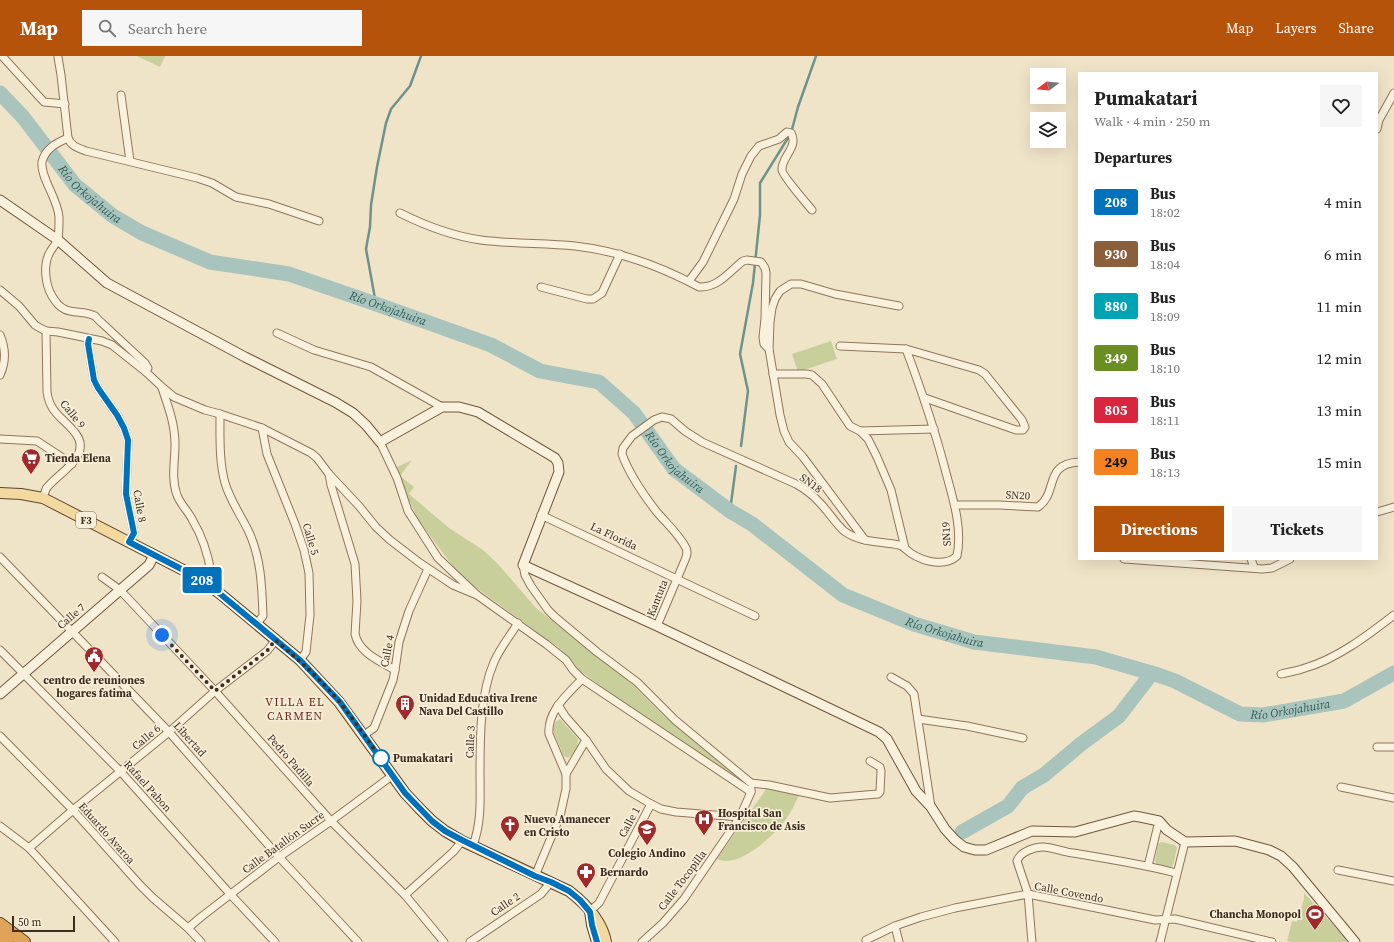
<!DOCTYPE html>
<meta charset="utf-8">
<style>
body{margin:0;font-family:"Source Serif 4",serif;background:#f6f6f6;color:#222;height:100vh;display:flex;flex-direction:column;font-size:15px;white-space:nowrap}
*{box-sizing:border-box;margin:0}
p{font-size:13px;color:#767676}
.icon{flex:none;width:22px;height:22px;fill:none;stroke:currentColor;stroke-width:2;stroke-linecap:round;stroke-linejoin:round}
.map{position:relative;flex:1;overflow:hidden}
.details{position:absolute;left:1078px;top:16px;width:300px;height:488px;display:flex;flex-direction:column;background:#fff;border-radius:0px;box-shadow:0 4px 16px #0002}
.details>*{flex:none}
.badge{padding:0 8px;border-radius:3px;font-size:14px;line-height:26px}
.needle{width:26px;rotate:254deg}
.fabs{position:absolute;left:1030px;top:12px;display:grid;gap:8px}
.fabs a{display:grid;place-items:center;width:36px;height:36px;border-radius:0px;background:#fff;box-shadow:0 4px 16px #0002;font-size:20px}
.scale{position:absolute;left:12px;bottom:10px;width:63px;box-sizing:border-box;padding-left:4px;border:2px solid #3d2e20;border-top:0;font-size:11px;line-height:14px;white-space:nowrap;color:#3d2e20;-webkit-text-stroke:3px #f7eed8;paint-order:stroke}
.you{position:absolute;width:20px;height:20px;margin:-10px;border:3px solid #fff;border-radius:50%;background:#1a73e8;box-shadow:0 0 0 6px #1a73e833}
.map>.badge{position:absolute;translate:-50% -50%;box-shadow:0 0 0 2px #fff}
h2{padding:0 16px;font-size:15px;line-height:36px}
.round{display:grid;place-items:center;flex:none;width:42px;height:42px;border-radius:0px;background:#f6f6f6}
.overview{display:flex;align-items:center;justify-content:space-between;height:68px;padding:0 16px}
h1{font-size:19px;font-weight:700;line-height:30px}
.primary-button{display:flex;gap:8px;margin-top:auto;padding:8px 16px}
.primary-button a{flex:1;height:46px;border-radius:0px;background:#b45309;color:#fff;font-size:16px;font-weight:700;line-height:46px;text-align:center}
.primary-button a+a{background:#f6f6f6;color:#222}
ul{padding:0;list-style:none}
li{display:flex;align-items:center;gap:12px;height:52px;padding:0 16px}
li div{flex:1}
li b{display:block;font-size:15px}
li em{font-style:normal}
li .badge{min-width:44px;font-weight:700;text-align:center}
header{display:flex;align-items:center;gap:24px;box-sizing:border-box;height:56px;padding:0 20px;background:#b45309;color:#fff}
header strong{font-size:19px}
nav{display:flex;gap:22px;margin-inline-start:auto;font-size:14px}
.search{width:280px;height:36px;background:#f6f6f6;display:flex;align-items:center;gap:10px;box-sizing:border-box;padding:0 14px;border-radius:0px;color:#767676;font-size:15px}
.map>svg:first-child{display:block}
.green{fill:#c9cf9b}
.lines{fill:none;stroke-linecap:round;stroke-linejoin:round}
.stream{stroke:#6f938a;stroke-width:2.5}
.river{stroke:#a9c4bc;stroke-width:15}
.street-casing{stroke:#8d765c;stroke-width:9}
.secondary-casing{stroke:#6f573f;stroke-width:11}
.primary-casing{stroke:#5b4430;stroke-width:12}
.highway-casing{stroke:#5b4430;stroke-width:14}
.street{stroke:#faf1dc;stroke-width:7}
.secondary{stroke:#faf1dc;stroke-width:9}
.primary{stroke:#f3d9a0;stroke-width:10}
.highway{stroke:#e0a458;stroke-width:12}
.line-casing{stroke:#fff;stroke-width:9}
.line{stroke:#0072bc;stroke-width:6}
.walk{stroke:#3d2e20;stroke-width:4;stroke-dasharray:0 7.2}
.stop-dot{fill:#fff;stroke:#0072bc;stroke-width:2}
.labels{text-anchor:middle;stroke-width:3.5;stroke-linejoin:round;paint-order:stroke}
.shield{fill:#f7eed8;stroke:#756857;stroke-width:1}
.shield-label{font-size:10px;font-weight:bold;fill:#3d2e20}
.street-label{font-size:11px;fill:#3d2e20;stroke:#f7eed8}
.poi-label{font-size:11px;font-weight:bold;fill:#3d2e20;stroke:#f7eed8;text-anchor:start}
.stop-label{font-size:11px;font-weight:bold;fill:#3d2e20;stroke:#f7eed8;text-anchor:start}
.water-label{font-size:12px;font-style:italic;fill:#2f5d5a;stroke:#f7eed8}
.neighbourhood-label{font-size:12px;letter-spacing:1px;fill:#6b2e1e;stroke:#f7eed8}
</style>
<header>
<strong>Map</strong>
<div class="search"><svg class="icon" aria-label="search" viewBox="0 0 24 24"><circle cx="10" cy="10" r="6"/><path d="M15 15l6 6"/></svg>Search here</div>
<nav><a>Map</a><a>Layers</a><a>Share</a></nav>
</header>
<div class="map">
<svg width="1394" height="886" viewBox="0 0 1394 886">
<rect width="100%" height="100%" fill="#f0e4c8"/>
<g class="green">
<polygon points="137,0 165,0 160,11"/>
<polygon points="831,285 837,303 798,316 792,298"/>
<polygon points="412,404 400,420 414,431 409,438 449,472 483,494 498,508 536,552 628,624 665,661 727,709 741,724 633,654 579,614 569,602 558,591 460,520 417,462 399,420 397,411"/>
<path d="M560,663L578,683C579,690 573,699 568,702L564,700L554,677L553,674L555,666Z"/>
<path d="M767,732L799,739C795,748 790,758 784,766C772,781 738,813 717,803Z"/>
<polygon points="1161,786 1175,789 1177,792 1173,809 1171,811 1157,808 1155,805 1158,788"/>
<polygon points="1304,837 1347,884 1346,886 1291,886 1287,885 1292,865 1297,866 1304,843"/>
</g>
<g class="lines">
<g class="stream">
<polyline points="376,248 366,193 370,171 371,149 377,111 386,67 391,53 410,30 421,0"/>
<polyline points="741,390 748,335 740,298 753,227 760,159 760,127 791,77 798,51 816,0"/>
<polyline points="730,455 736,410"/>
</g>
<g class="river">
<path id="s1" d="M0,37L23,61L75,129L113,160L142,177L210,206L289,218L376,248L491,289L540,315L599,326L634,357L674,413L730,455L752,468L843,539L914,568L974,586L1096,601L1158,619L1175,625L1240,658L1263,659L1344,645L1394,617"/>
<polyline points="962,776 1008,750 1022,732 1044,719 1081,688 1119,660 1152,617"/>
</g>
<defs>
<g id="street">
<polyline points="2,0 44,46 65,48"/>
<path d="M58,1L61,19L68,82C71,90 78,92 86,95L197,122L212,127L236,141L269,148L319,165"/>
<polyline points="121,39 130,105"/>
<polyline points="1377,73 1379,64 1394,37"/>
<path d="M68,82C56,87 45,93 42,106C40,121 58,143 59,161C59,168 59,177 58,183C57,187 52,192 50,196C43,208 45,228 52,240C65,263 79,252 95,260C97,262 99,265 102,267L145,307L148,312L146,316"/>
<path d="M400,157C426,170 452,180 481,184C512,188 544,187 575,190C619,195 660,210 699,231C718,232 729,216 743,205L747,204L761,206L765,212L766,217L765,263L763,281L764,288L769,293"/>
<path d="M689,225L703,206L734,143L742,118L751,100L759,90L779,83L787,76L791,77C799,91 781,101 782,114C782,119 807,148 812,154"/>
<polyline points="541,231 587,243 593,243 602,237 620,198"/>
<polyline points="0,234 19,250 35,269 40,272 46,275 58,276 102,285 112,289 146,316 162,331 174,341 205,354 220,358 262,372 311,397 317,402 329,418 359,450 376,471 390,484 420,507 453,529 477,539"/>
<polyline points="277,277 314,294 371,311 442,351"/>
<path d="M0,279C6,293 6,306 0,319"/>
<polyline points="89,283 88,288 94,324 98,332 117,359 124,372 128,384 126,438 134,477 129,486"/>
<polyline points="840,290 906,293 979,314 985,318 1022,364 1025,371 1023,374 1016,374 925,342"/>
<polyline points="773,318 806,318 812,319 822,328 850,370 860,375 868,383 877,401 891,434 905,492"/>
<path d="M162,332C168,350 175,368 175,388C175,405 171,423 177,439C180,448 189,456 193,465C202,480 208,499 211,516L204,526"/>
<path d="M220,358C220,381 219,405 225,427C230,444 240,458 248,474C261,501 262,530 263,560L256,568"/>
<polyline points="262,372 267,398 295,468 304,494 309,517 310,559 306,596 300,604"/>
<polyline points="860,375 934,373"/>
<polyline points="0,383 37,385 72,408"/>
<polyline points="380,386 397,422 408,455 438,502 477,539 546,588 566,604 573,614 582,623 751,736"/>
<path d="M329,418L331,429L355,508L357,545L355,578C359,597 380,605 395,614"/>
<path d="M43,442C44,439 45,436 46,433C55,419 93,401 76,378C64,362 50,358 47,336L46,275"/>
<path d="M955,449H999L1038,451C1059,436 1043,408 1079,406"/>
<polyline points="1377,456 1394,451"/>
<polyline points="541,459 755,560"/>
<polyline points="865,484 803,401 789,386 784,375 780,359 769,293 770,266 772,252 775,243 780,235 791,228 801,228 835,238 899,250"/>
<polyline points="0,501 169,676 279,801 358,886"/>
<polyline points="1124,503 1262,513 1272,512 1290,503"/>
<polyline points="1251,503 1254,511"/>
<polyline points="523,509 525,519 531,530 548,554 555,561 597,596 637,626 675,664 751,727 769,729 830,742 878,738 880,736 881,715 880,711 870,705"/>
<polyline points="102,521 120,534 215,635 331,765 405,839 444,886"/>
<path d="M657,570L685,504C687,499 688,496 686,492C679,478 666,467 656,455C643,438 629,418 622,398L623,392L632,380L654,364L662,361L671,363L685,375L702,386L796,428C805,433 813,439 820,447C828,455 835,467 844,475C860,487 881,485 899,489C905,491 907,495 912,498C925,506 945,511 957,500C963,471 952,440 945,413C934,371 921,333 906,293"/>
<polyline points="0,594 121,716 231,839 275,886"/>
<path d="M1281,618C1289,616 1297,615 1305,612C1337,603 1368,579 1394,559"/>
<polyline points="891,621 907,630 914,638 931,751"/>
<polyline points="558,649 565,660 586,684 606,713 629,735 651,748 661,753 676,756 740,761"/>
<polyline points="918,663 967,670 1023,682"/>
<polyline points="364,679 374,672 393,624 395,614 399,586 409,555 428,513"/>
<polyline points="0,680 73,754 140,829 153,842 188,872 201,886"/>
<polyline points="1377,691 1394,691"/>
<path d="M566,718L549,678C547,655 568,638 582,623"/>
<polyline points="1341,731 1394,742"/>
<polyline points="0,770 29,792 115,886"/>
<path d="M473,789C482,766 480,741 480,717C480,682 480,638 494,606C500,592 510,580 518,567"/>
<polyline points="29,792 73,754 169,676 215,635 267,595 275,585"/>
<polyline points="1148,810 1159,765"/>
<polyline points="1338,814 1394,825"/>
<polyline points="535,820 560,760 566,733 566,718 586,684"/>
<polyline points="405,839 453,796 462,785"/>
<polyline points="590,855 599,847 651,748"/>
<polyline points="895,870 899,886"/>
<polyline points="188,872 201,861 279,801 331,765 393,719"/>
<polyline points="866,884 895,870 921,861 955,852 1028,838 1155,864 1175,863 1272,886"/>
<polyline points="470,886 541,838 551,826"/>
<polyline points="642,886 663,867 684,843 740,761 751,736 751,733"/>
<path d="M1032,886L1028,838L1017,805C1020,796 1034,791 1043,791C1051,791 1064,796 1073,797C1108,803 1142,808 1176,817"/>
<polyline points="1160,886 1185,786"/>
</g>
<g id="secondary">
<polyline points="0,144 58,184 107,227 245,301 335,346 353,357 366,369 380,386 442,351 459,351 478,356 555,402 558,407 559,416 523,509 657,570 879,676 887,683 916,735 931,751 945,773 955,784 964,791 975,794 986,794 1032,775 1075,776 1134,760 1140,761 1159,765 1167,774 1185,786 1235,785 1269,794 1281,800 1293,811 1355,886"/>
<polyline points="0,638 149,509 154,499"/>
</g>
<g id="primary">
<path d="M0,437L21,438L43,442L193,519L218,536L300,604L339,646L405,737L419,752L432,765L445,775L462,785L569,835C586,848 602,864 606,886"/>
<polyline points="590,855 592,869 597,886"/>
</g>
<g id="highway">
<polyline points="0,868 24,886"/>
<polyline points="0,880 7,886"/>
</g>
</defs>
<use href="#street" class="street-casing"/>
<use href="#secondary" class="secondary-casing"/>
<use href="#primary" class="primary-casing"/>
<use href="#highway" class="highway-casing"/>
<use href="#street" class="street"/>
<use href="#secondary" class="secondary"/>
<use href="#primary" class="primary"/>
<use href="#highway" class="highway"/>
</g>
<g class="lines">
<defs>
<polyline id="line" points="89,283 88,288 94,324 98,332 117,359 124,372 128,384 126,438 134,477 129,486 193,519 213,532 300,604 340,646 405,737 432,765 445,775 462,784 535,820 551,826 569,835 580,844 590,856 592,869 597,886"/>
</defs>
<use href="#line" class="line-casing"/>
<use href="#line" class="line"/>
<path class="walk" d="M162,579L215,635L267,595L275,584C298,603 319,622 338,644C354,663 366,683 381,702"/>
</g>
<defs>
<symbol id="supermarket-pin" viewBox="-11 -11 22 30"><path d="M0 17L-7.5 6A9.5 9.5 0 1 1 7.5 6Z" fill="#9e2a2b" stroke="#f7eed8"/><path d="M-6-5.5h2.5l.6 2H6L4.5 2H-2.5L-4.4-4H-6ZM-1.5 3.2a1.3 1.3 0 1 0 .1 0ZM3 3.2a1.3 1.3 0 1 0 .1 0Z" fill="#fff"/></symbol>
<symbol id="civic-pin" viewBox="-11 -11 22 30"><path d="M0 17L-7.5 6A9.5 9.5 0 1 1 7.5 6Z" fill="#9e2a2b" stroke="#f7eed8"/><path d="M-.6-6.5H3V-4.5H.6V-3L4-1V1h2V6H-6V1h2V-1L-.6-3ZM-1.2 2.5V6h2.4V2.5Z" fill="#fff"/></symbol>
<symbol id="building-pin" viewBox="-11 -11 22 30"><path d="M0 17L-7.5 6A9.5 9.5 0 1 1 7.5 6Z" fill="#9e2a2b" stroke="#f7eed8"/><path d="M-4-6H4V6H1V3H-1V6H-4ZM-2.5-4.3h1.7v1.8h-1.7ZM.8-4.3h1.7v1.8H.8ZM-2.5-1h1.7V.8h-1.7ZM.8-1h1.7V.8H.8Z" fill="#fff"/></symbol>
<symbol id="hospital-pin" viewBox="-11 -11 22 30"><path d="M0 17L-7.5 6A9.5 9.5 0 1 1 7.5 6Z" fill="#9e2a2b" stroke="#f7eed8"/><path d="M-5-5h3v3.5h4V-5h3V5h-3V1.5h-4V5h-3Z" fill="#fff"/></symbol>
<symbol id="church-pin" viewBox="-11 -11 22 30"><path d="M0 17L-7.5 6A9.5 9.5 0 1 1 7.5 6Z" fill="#9e2a2b" stroke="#f7eed8"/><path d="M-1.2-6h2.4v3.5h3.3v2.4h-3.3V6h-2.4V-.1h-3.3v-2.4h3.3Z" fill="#fff"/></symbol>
<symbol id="school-pin" viewBox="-11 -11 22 30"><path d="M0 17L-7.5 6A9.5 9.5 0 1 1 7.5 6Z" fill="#9e2a2b" stroke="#f7eed8"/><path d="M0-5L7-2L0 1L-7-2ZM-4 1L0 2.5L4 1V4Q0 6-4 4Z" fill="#fff"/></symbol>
<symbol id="pharmacy-pin" viewBox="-11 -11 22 30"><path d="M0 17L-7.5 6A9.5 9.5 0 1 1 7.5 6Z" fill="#9e2a2b" stroke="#f7eed8"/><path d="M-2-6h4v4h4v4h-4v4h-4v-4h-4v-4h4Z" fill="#fff"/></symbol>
<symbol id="stadium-pin" viewBox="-11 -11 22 30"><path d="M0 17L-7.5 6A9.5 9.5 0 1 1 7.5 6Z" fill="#9e2a2b" stroke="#f7eed8"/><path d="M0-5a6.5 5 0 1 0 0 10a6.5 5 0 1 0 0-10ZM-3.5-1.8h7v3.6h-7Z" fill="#fff"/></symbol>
</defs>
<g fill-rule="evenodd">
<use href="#supermarket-pin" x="20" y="391" width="22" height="30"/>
<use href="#civic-pin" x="83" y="589" width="22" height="30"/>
<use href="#building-pin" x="394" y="637" width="22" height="30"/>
<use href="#hospital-pin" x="693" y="752" width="22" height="30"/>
<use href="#church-pin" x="499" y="758" width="22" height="30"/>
<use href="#school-pin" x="636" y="762" width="22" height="30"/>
<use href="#pharmacy-pin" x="575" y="805" width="22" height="30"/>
<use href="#stadium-pin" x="1304" y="847" width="22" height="30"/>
</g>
<circle class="stop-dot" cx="381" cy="702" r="8"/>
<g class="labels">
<rect class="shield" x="76" y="456" width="20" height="16" rx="3"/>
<g class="shield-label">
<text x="86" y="468">F3</text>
</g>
<g class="street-label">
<text transform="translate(73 358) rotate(51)" y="4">Calle 9</text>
<text transform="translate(811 427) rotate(35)" y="4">SN18</text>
<text transform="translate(1018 439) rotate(3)" y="4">SN20</text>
<text transform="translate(140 450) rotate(80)" y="4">Calle 8</text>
<text transform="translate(946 478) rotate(-93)" y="4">SN19</text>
<text transform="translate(614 480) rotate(25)" y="4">La Florida</text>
<text transform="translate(311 483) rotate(73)" y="4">Calle 5</text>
<text transform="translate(657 542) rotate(-68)" y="4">Kantuta</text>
<text transform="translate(71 560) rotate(-41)" y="4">Calle 7</text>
<text transform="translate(387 595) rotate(-79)" y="4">Calle 4</text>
<text transform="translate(146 681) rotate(-40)" y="4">Calle 6</text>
<text transform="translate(190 683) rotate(48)" y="4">Libertad</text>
<text transform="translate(470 686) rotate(-87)" y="4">Calle 3</text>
<text transform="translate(291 704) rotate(49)" y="4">Pedro Padilla</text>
<text transform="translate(148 730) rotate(48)" y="4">Rafael Pabon</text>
<text transform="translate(629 766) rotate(-62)" y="4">Calle 1</text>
<text transform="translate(107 777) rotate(48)" y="4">Eduardo Avaroa</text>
<text transform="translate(283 786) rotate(-36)" y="4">Calle Batallón Sucre</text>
<text transform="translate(682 824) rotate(-53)" y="4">Calle Tocopilla</text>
<text transform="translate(1069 836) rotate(11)" y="4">Calle Covendo</text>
<text transform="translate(505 848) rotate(-34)" y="4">Calle 2</text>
</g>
<g class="poi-label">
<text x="45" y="406">Tienda Elena</text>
<text x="94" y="628" text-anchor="middle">centro de reuniones<tspan x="94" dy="13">hogares fatima</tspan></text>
<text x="419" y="646">Unidad Educativa Irene<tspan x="419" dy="13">Nava Del Castillo</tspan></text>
<text x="718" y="761">Hospital San<tspan x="718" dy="13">Francisco de Asis</tspan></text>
<text x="524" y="767">Nuevo Amanecer<tspan x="524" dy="13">en Cristo</tspan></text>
<text x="647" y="801" text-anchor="middle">Colegio Andino</text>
<text x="600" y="820">Bernardo</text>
<text x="1301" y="862" text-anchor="end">Chancha Monopol</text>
</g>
<g class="stop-label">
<text x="393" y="706">Pumakatari</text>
</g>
<g class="water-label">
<text dy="4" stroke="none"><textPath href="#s1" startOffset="136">Río Orkojahuira</textPath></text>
<text dy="4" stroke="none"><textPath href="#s1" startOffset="460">Río Orkojahuira</textPath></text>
<text dy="4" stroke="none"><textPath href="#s1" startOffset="796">Río Orkojahuira</textPath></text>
<text dy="4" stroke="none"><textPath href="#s1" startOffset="1120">Río Orkojahuira</textPath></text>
<text dy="4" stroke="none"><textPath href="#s1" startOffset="1480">Río Orkojahuira</textPath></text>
</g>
<g class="neighbourhood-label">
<text x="295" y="650">VILLA EL<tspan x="295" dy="14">CARMEN</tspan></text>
</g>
</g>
</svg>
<div class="fabs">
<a><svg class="needle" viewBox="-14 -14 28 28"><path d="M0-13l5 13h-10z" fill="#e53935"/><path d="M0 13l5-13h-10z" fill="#767676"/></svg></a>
<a><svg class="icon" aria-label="layers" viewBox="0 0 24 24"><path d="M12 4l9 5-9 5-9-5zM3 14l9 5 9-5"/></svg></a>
</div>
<div class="scale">50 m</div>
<div class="you" style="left:162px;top:579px"></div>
<b class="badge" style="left:202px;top:524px;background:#0072bc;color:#fff">208</b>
<section class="details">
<div class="overview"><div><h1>Pumakatari</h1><p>Walk · 4 min · 250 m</p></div><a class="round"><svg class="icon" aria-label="heart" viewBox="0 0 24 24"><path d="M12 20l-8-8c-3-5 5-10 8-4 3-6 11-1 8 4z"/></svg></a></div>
<h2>Departures</h2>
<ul>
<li><span class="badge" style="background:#0072bc;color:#fff">208</span><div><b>Bus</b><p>18:02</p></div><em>4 min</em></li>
<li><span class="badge" style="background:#8b5e3c;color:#fff">930</span><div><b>Bus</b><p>18:04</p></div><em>6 min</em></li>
<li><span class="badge" style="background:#00a3b4;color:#fff">880</span><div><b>Bus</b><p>18:09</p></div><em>11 min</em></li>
<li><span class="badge" style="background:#6b8e23;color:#fff">349</span><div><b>Bus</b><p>18:10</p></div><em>12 min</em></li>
<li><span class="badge" style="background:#d7263d;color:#fff">805</span><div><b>Bus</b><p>18:11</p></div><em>13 min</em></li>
<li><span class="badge" style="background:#f58220;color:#111">249</span><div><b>Bus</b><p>18:13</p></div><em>15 min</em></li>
</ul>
<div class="primary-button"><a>Directions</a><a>Tickets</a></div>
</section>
</div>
